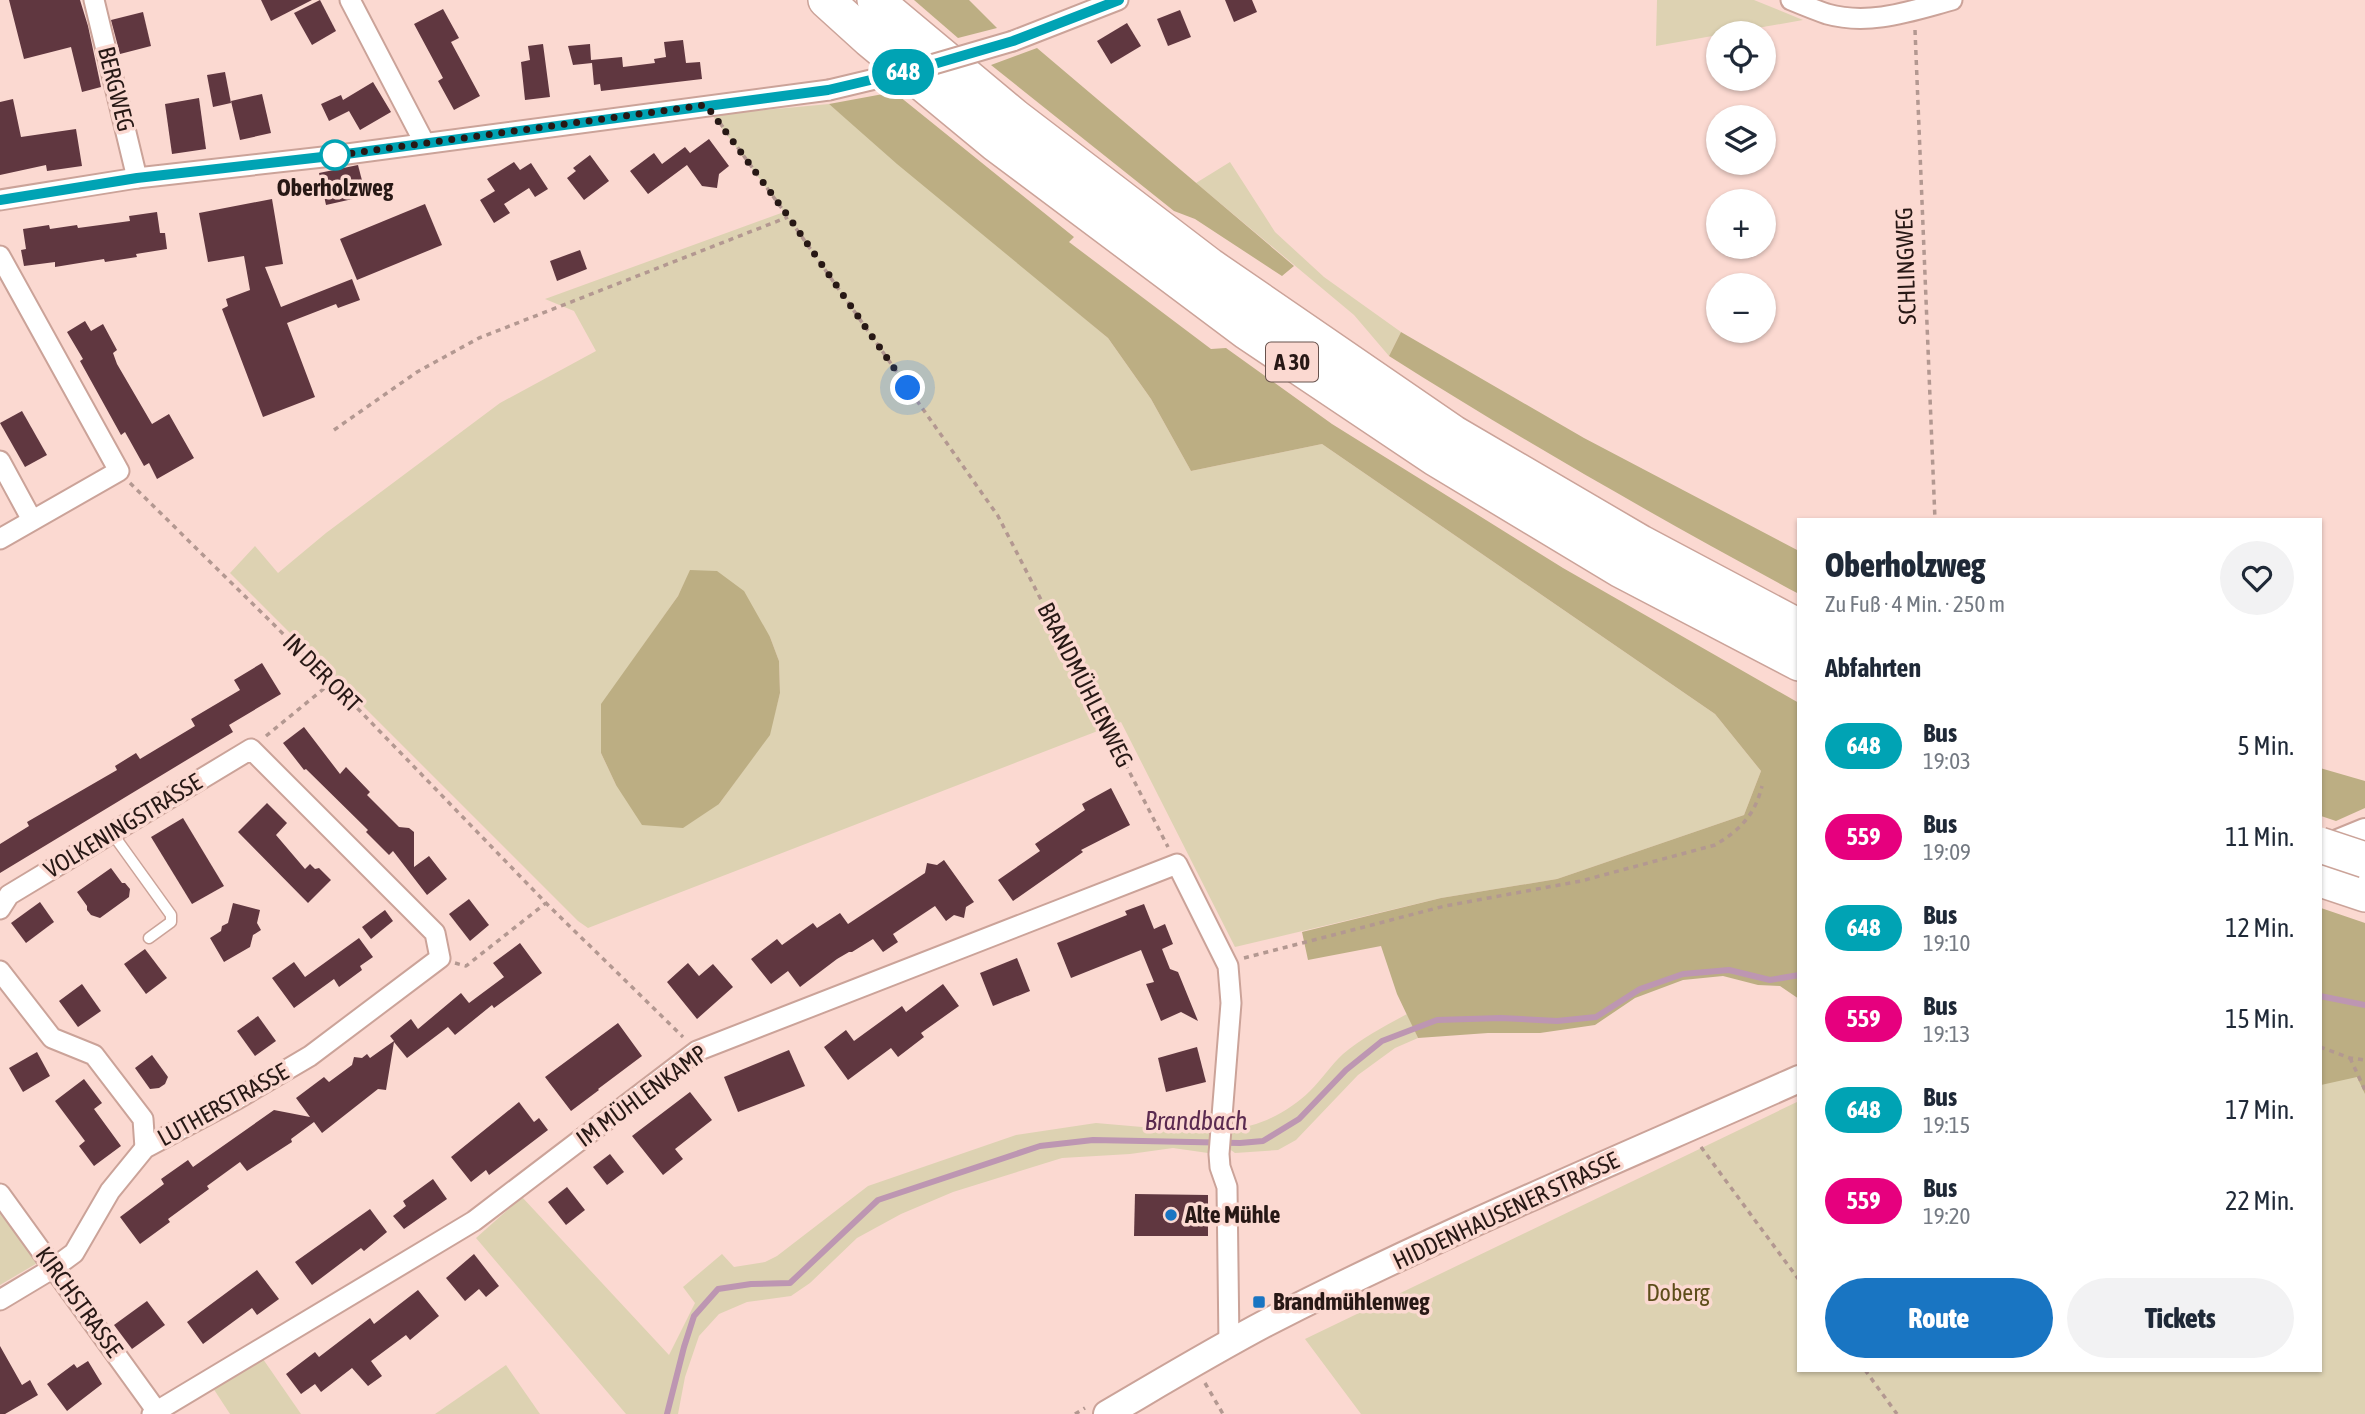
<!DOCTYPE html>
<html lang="de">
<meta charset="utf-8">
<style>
body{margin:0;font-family:"Asap Condensed",sans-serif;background:#f2f2f3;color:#1f2937;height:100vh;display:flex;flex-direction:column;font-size:26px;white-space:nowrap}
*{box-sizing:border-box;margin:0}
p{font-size:23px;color:#747a83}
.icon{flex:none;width:38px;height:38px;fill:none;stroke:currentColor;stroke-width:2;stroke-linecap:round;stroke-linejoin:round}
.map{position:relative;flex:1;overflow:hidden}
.side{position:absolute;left:1797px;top:518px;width:525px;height:854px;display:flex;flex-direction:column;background:#fff;border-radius:0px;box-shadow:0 2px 5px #0004}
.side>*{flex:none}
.badge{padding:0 14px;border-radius:23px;font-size:24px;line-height:46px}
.controls{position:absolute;left:1706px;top:21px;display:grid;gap:14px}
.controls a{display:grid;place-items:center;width:70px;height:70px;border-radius:50%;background:#fff;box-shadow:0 2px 5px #0004;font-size:35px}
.you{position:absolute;width:35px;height:35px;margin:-18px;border:5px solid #fff;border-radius:50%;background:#1a73e8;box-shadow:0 0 0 10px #1a73e833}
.map>.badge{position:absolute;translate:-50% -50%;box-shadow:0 0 0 4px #fff}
h2{padding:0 28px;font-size:26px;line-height:63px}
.round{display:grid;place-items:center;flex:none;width:74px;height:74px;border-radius:37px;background:#f2f2f3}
.overview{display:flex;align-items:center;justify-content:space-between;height:119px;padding:0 28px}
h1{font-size:33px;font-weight:800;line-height:52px}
.cta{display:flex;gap:14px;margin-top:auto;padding:14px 28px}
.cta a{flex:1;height:80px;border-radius:42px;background:#1975c2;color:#fff;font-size:28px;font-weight:800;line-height:80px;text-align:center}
.cta a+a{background:#f2f2f3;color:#1f2937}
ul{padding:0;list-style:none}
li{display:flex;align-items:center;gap:21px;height:91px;padding:0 28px}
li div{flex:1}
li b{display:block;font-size:26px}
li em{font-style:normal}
li .badge{min-width:77px;font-weight:700;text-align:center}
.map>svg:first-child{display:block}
.green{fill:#ddd2b2;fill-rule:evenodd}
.forest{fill:#bcae83}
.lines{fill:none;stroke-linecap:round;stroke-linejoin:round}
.stream{stroke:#bd96b2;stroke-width:6}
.building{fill:#603740}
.lane-casing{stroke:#cba399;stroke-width:13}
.street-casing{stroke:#cba399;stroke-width:23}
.secondary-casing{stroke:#cba399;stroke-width:30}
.highway-casing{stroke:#cba399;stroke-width:38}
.path{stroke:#b39891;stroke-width:3.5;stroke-dasharray:5 5;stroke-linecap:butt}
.lane{stroke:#fff;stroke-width:10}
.street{stroke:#fff;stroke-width:19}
.secondary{stroke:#fff;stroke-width:26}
.highway{stroke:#fff;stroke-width:35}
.street-bridge-casing{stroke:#cba399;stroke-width:23;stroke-linecap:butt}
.highway-bridge-casing{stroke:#cba399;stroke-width:38;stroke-linecap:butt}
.street-bridge{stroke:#fff;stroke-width:19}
.highway-bridge{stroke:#fff;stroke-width:35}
.line-casing{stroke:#fff;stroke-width:16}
.line{stroke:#00a3b4;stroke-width:10}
.walk{stroke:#271815;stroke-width:7;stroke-dasharray:0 12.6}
.stop-dot{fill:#fff;stroke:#00a3b4;stroke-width:3.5}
.poi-dot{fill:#1975c2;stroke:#fbd9d1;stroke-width:2.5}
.labels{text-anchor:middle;stroke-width:7;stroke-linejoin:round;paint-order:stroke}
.shield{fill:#fbd9d1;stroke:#67524d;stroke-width:2}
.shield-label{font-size:23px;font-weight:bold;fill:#271815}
.street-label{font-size:24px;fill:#271815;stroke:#fbd9d1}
.stop-label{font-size:24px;font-weight:bold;fill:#271815;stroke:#fbd9d1}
.poi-label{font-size:24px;font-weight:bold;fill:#271815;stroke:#fbd9d1;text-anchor:start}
.park-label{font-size:24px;fill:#5d4d1a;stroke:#fbd9d1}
.water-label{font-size:26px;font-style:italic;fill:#5b2a50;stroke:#fbd9d1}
</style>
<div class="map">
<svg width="2365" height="1414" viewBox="0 0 2365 1414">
<rect width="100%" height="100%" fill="#fbd9d1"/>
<g class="green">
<polygon points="1657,0 1754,0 1803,20 1656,46"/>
<path d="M829,104L1108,338L1151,399L1191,471L1322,444L1715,714L1761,771L1744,815L1557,879L1441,898L1235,947L1121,722L588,928L578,921L230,573L255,546L278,573L326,533L500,403L596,351L574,311L545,299L784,212L712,115ZM691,570L770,637L779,661L780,693L769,735L719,804L616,785L601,753L602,704L678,596Z"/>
<polygon points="1230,162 1275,232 1324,277 1401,332 1389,356 1354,315 1196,183"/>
<path d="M1407,1014L1418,1038L1395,1048L1358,1075L1296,1140L1278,1150L1235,1153L1228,1148L1229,1129C1258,1128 1290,1111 1310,1091C1322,1079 1331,1065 1343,1054C1362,1038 1385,1026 1407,1014Z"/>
<polygon points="2321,1067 2365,1073 2365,1414 1361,1414 1305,1339 1799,1101 1799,1370 2320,1370"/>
<polygon points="1096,1123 1211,1133 1208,1153 1173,1148 1130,1154 1062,1158 953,1192 901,1214 857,1238 810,1283 791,1296 747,1302 719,1314 699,1336 685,1377 678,1414 626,1414 476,1238 522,1197 669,1355 695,1303 683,1287 722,1254 734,1267 765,1262 777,1256 868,1186 1016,1135"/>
<polygon points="0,1209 39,1262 0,1285"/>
<polygon points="263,1359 301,1414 230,1414 213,1388"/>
<polygon points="506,1365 540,1414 435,1414"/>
</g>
<g class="forest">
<polygon points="914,0 969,0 997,28 958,38"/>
<polygon points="1037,48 1294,266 1282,276 1195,219 1174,211 991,65"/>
<polygon points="894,92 1074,237 1069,242 1211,349 1226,348 1332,424 1563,568 1799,703 1799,999 1780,986 1758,985 1723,976 1683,980 1635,998 1595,1025 1540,1033 1488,1033 1418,1038 1397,994 1381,946 1308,960 1302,932 1441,898 1557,879 1744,815 1761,771 1715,714 1322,444 1191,471 1151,399 1108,338 897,164 829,104"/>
<path d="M1401,332L1584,438L1799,551V594C1660,519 1523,441 1389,356Z"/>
<polygon points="690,570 717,571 744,591 770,637 779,661 780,693 770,735 719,804 683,828 642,825 616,785 601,753 601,704 678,596"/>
<polygon points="2320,768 2365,781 2365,808 2336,821 2321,816"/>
<polygon points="2321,908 2365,923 2365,1094 2357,1077 2321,1085"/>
</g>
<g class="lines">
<g class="stream">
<polyline points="2320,996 2365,1005"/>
<polyline points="667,1414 684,1347 694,1316 718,1289 751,1284 790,1283 878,1200 1040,1146 1093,1140 1240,1143 1263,1141 1299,1119 1346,1070 1382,1041 1437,1020 1501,1018 1557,1021 1596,1017 1640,989 1683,974 1729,970 1770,980 1799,975"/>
</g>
</g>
<g class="building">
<polygon points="9,0 80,0 88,26 101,87 82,92 71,47 24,59"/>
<polygon points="261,0 312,0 271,21"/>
<polygon points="320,0 336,31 312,45 294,13"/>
<polygon points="1225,0 1252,0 1257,12 1234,22"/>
<polygon points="443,9 459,38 451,42 480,96 454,110 438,81 443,78 414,24"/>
<polygon points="1180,10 1191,37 1168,46 1157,19"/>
<polygon points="143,12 151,46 120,54 111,20"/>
<polygon points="1127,23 1141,46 1111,64 1097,41"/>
<polygon points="683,40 686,63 700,62 702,79 601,91 600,84 594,85 592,63 573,65 568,46 590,44 591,60 622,57 623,67 655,63 654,59 666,57 664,42"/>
<polygon points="543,44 550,97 525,100 521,62 530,60 528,46"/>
<polygon points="225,72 231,103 213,107 207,75"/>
<polygon points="373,82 391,112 360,130 349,111 329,121 321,104 341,95 343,100"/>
<polygon points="262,94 271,133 240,140 231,101"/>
<polygon points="199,98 206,149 172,154 165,104"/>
<polygon points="13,99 21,137 76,129 82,166 47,171 46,165 0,175 0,102"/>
<polygon points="709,139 729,166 719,174 717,188 702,186 687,165 648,194 630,171 654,153 662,164 685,147 690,153"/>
<polygon points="590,155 609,181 584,200 567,178 576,171 573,168"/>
<polygon points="514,162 520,170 531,163 548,189 535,197 529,188 504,204 510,213 494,223 480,200 495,191 487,179"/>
<polygon points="358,165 366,196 326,205 319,173"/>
<polygon points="272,199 283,264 265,267 281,307 352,279 360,300 338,308 336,304 287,323 315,397 263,417 222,309 228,306 226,299 250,290 244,256 208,262 199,213"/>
<polygon points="425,204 442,245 357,280 340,239"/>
<polygon points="157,212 160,233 165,233 167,249 136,254 137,257 105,262 104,259 55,267 55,262 24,266 21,250 26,249 23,229 49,225 50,229 77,225 78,228 130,221 129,216"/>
<polygon points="580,250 587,269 557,281 550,261"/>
<polygon points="85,321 91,331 103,324 117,350 113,353 117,364 152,424 169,414 194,458 157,479 149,463 144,466 125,432 121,435 80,361 83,359 67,332"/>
<polygon points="22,411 47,455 25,467 0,423"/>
<polygon points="262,663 281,694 229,725 233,732 0,873 0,844 29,826 27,822 117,770 115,766 136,753 140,759 195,726 191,719 240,690 234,680"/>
<polygon points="304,727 340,774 346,767 370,792 367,795 399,827 409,828 414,832 414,867 429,856 447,879 427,895 393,851 389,855 366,832 368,830 306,769 304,770 283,743"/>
<polygon points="1111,788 1130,825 1081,850 1083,852 1013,901 998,880 1040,851 1035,844 1085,810 1082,804"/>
<polygon points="267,803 287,823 276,835 305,869 310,864 315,869 319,868 331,880 308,903 238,832"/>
<polygon points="183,818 224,886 192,904 151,837"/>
<polygon points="944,860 974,902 966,907 964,918 954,915 946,921 935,906 893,934 898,942 883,952 873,939 852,952 849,952 837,959 800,987 788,971 771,984 751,959 777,939 782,945 813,923 817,928 840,913 848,924 925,873 927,863 937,865"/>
<polygon points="111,868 122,883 125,883 130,889 129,897 100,918 91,915 87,910 87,906 77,892"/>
<polygon points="469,899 489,925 470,941 449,914"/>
<polygon points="40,902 54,922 26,943 11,923"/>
<polygon points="233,903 260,910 257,923 261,930 253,935 250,947 224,962 210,938 221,931 222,926 228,923"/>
<polygon points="1144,904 1154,929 1165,924 1173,944 1162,949 1170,969 1178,972 1198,1021 1181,1012 1161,1021 1146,984 1154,982 1141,950 1071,978 1057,943 1127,915 1125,911"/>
<polygon points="385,910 393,921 371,939 362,927"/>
<polygon points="359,938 373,957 360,966 362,970 339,987 334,979 294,1008 272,978 294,962 305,977"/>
<polygon points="520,943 542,973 494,1008 492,1005 455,1035 448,1027 407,1058 394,1042 386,1090 378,1089 322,1133 314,1122 291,1139 292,1142 247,1171 240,1162 207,1186 209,1189 168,1219 170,1222 140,1244 120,1217 164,1184 161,1179 188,1160 193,1167 274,1110 310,1117 296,1098 324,1077 329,1082 352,1065 354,1057 362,1058 367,1054 370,1058 394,1041 390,1036 411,1019 418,1029 461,993 469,1003 504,977 493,963"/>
<polygon points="145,949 167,978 146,994 124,964"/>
<polygon points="1017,958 1030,991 993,1006 980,973"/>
<polygon points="688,963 699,976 713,964 733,987 697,1019 667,982"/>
<polygon points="82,984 101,1011 78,1027 59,1001"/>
<polygon points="943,984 959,1006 921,1033 924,1037 898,1057 891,1048 848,1080 824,1047 846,1030 854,1041 902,1006 906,1012"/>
<polygon points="258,1016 276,1041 255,1056 237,1031"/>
<polygon points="618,1023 642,1056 598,1089 599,1090 571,1111 545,1077"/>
<polygon points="1197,1047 1206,1082 1166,1092 1158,1058"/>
<polygon points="789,1050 805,1086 738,1112 724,1077"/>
<polygon points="37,1052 50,1076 23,1092 9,1068"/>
<polygon points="152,1055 168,1077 165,1084 159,1088 150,1089 135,1068"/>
<polygon points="84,1079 102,1103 94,1109 121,1146 94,1166 79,1146 85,1141 55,1101"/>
<polygon points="690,1092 712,1120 675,1149 683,1159 663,1175 632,1136"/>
<polygon points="519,1102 534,1122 539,1118 548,1130 489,1175 486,1170 471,1182 451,1157"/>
<polygon points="610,1154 624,1172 607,1185 593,1167"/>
<polygon points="433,1179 447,1199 404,1229 393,1216 406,1206 403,1201"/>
<polygon points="567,1187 585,1210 566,1225 548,1202"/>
<polygon points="1135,1194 1208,1195 1208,1236 1134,1236"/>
<polygon points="370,1209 387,1232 364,1251 361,1248 312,1285 295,1262"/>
<polygon points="474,1254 499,1286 486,1297 479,1289 465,1301 446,1278"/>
<polygon points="257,1270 279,1299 257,1315 252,1308 203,1344 187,1322"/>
<polygon points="418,1290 439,1316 410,1340 406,1335 371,1361 382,1376 368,1386 352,1368 321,1392 315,1384 301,1394 286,1374 315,1352 319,1357 370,1318 374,1324"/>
<polygon points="147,1301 165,1325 132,1349 114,1325"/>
<polygon points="0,1346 22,1385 30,1380 38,1395 5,1414 0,1414"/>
<polygon points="88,1361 102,1384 67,1411 47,1384 74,1364 77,1368"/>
</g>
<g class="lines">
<defs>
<polyline id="lane" points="112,833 171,915 171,922 149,938"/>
<g id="street">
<polyline points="94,0 137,178"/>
<polyline points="350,0 424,142"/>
<path d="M1791,0C1803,5 1815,10 1827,14C1870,26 1911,11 1952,0"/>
<polyline points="1013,41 1118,0"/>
<polyline points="0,200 137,178 332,156 829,90"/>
<polyline points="0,256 119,471 0,539"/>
<polyline points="0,461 32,520"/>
<polyline points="0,909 9,895 251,749 435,933 440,958 310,1056 237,1099 145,1148 110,1191 74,1253 55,1267 0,1300"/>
<polyline points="0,971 52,1038 94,1055 143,1119 145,1148"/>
<polyline points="0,1194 156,1410"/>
<polyline points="152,1414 474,1221 697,1051 1177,864 1228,966 1231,1003 1219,1154 1220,1167 1227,1187 1229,1344"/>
</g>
<g id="secondary">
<polyline points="2321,850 2365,832"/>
<path d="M1107,1414C1160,1383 1213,1351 1268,1322C1441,1233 1622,1158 1799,1079"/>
</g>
<g id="highway">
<polyline points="826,0 869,39 996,144 1247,332 1435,458 1621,570 1799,663"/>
<polyline points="875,0 1015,117 1210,266 1453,433 1641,543 1799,627"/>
<polyline points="2320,879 2365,894"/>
</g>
</defs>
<use href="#lane" class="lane-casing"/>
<use href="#street" class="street-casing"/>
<use href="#secondary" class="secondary-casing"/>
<use href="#highway" class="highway-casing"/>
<g class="path">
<polyline points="1915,30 1935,520"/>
<polyline points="720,123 788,217 998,516 1168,847"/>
<polyline points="334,430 417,372 479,338 788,217"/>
<polyline points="130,483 332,682 546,903 683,1037"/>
<polyline points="266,736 332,682"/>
<path d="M1244,958L1445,906L1581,881L1715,845C1740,830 1755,815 1762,786"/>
<polyline points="455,963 466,966 546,903"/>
<polyline points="2320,1047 2350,1058 2365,1060"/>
<polyline points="2350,1058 2365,1090"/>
<polyline points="1701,1147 1799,1280"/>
<polyline points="1865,1370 1897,1414"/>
<polyline points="1205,1383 1223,1414"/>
<polyline points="1075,1414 1085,1408"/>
</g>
<use href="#lane" class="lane"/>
<use href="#street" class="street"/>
<use href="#secondary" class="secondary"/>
<use href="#highway" class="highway"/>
<defs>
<polyline id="street-bridge" points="829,90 917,69 1013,41"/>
<polyline id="highway-bridge" points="2320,845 2365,860"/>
</defs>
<use href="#street-bridge" class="street-bridge-casing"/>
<use href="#highway-bridge" class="highway-bridge-casing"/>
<use href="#street-bridge" class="street-bridge"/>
<use href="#highway-bridge" class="highway-bridge"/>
</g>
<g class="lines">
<defs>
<polyline id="line" points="0,200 137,178 331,156 828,90 917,69 1013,41 1119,0"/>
</defs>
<use href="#line" class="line-casing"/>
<use href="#line" class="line"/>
<polyline class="walk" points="335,155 331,156 706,105 788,216 908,388"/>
</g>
<circle class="stop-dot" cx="335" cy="155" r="14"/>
<g class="poi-dot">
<circle cx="1171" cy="1215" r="7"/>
<rect x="1252" y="1295" width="14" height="14" rx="3.5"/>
</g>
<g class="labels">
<rect class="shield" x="1266" y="342.5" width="52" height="39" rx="5"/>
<g class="shield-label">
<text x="1292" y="370">A 30</text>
</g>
<g class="street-label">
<text transform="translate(116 89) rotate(76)" y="8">BERGWEG</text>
<text transform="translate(1906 266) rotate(-92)" y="8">SCHLINGWEG</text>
<text transform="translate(322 673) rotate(45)" y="8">IN DER ORT</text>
<text transform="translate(1085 685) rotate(63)" y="8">BRANDMÜHLENWEG</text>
<text transform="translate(123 826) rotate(-31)" y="8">VOLKENINGSTRASSE</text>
<text transform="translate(642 1096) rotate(-36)" y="8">IM MÜHLENKAMP</text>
<text transform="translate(223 1105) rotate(-29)" y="8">LUTHERSTRASSE</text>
<text transform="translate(1506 1211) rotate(-25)" y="8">HIDDENHAUSENER STRASSE</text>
<text transform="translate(79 1302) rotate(54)" y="8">KIRCHSTRASSE</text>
</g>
<g class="stop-label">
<text x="335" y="196">Oberholzweg</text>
</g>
<g class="poi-label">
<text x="1185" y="1223">Alte Mühle</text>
<text x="1273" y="1310">Brandmühlenweg</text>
</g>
<g class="park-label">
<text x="1678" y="1301">Doberg</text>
</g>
<g class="water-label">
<text x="1196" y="1130">Brandbach</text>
</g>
</g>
</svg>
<div class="controls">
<a><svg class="icon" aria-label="locate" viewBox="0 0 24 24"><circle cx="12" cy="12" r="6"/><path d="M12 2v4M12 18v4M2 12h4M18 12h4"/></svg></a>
<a><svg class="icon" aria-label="layers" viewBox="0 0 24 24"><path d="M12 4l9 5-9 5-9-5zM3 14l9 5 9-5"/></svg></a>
<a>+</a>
<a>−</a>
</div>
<div class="you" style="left:908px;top:388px"></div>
<b class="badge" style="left:903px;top:72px;background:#00a3b4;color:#fff">648</b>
<section class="side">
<div class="overview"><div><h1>Oberholzweg</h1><p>Zu Fuß · 4 Min. · 250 m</p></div><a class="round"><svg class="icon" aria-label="heart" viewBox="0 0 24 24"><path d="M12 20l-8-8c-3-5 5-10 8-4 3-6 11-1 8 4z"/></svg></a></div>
<h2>Abfahrten</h2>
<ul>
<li><span class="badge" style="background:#00a3b4;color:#fff">648</span><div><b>Bus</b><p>19:03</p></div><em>5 Min.</em></li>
<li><span class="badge" style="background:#e6007e;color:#fff">559</span><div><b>Bus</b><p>19:09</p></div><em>11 Min.</em></li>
<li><span class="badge" style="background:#00a3b4;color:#fff">648</span><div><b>Bus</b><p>19:10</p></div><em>12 Min.</em></li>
<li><span class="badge" style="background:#e6007e;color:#fff">559</span><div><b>Bus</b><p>19:13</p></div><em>15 Min.</em></li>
<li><span class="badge" style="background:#00a3b4;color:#fff">648</span><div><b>Bus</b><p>19:15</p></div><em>17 Min.</em></li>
<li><span class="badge" style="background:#e6007e;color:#fff">559</span><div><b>Bus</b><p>19:20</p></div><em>22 Min.</em></li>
</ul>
<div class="cta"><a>Route</a><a>Tickets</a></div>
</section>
</div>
